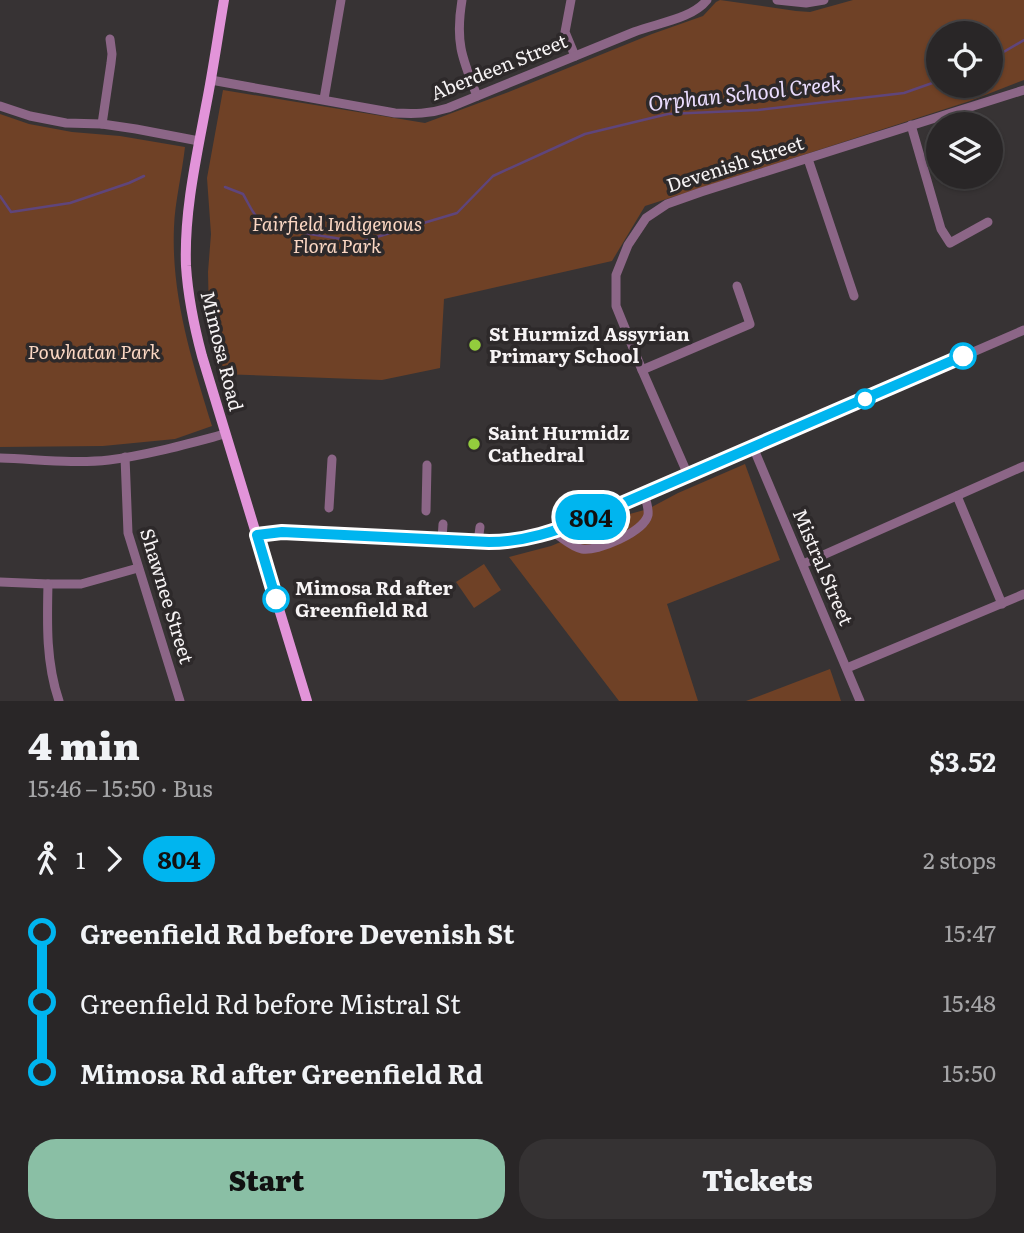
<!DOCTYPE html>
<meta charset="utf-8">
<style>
body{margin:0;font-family:Literata,serif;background:#353233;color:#f1f3f6;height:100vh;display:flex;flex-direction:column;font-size:26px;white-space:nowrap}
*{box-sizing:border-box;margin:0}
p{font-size:23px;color:#a5a5a7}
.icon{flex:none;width:38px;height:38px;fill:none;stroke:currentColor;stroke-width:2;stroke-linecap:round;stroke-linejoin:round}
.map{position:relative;height:701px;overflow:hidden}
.details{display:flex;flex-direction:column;background:#292627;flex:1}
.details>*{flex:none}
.badge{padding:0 14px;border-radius:23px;font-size:24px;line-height:46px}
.tools{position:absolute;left:926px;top:21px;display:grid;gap:14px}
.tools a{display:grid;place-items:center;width:77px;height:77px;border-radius:50%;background:#292627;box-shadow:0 2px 5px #0004,0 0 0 2px #454344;font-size:35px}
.map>.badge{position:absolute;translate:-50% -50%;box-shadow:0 0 0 4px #fff}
.legs{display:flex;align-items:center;gap:10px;height:77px;padding:0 28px;font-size:23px}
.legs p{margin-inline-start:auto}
.headline{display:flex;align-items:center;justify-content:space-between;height:119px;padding:0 28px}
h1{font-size:38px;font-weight:800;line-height:52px}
.button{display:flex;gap:14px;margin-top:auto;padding:14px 28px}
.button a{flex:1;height:80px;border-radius:28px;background:#8abfa5;color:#111;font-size:28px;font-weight:800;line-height:80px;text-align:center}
.button a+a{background:#353233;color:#f1f3f6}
ul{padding:0 28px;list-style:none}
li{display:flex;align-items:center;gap:24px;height:70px;font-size:26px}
li i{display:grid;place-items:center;width:10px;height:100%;margin:0 9px;background:currentColor}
li i::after{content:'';width:18px;height:18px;margin:-9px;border:5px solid;border-radius:50%;background:#292627}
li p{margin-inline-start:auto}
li:first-child i{background:linear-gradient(#0000 50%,currentColor 0)}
li:last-child i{background:linear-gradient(currentColor 50%,#0000 0)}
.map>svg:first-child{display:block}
.green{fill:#6f4126;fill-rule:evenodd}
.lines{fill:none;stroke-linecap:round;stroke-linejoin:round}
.stream{stroke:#5f457b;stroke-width:2.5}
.minor{stroke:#8c6687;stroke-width:9}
.major{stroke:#e294d9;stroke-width:10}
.line-1-casing{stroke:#fff;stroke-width:16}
.line-1{stroke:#00b5ef;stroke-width:10}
.poi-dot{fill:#93cc3d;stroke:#2d292a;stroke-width:2.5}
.stop-1-dot{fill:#fff;stroke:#00b5ef;stroke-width:3.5}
.labels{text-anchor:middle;stroke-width:7;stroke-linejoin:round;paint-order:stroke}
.street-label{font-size:19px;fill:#f7f4f5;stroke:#2d292a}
.park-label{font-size:19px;font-style:italic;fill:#fbd7c3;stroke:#2d292a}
.poi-label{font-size:19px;font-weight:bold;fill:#f7f4f5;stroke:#2d292a;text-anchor:start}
.stop-label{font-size:19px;font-weight:bold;fill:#f7f4f5;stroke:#2d292a;text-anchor:start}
.water-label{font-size:21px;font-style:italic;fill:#eadcfe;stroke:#2d292a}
</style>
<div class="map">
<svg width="1024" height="701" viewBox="0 0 1024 701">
<rect width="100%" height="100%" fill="#373334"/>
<g class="green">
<path d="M720,0L796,11L810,12L853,0H1024V80L970,101L645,206L612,261L444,299L440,368L382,380L221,374L209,317L208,272L211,234L207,178L223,90L425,123L506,93L652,34L703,16L716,2ZM938,33H990V86H938Z"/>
<path d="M0,114L29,124L72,132L120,136L185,147C182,174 175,201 174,227C171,296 192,361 212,426L175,439L103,446L0,447Z"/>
<polygon points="745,464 780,560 667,604 698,701 619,701 509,557 551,546 626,515 648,509 678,493"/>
<polygon points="484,564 501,590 474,608 456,582"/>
<polygon points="830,669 841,701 746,701"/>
</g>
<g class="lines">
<g class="stream">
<polyline points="990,60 1024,40"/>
<path d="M225,187L243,194C253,211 254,220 273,228L360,242L457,213L493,176L585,134L668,114L758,110L904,93L938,81"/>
<polyline points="0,196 11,212 70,203 129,183 144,176"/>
</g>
<g class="minor">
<path d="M462,0C455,42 462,58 477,96"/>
<polyline points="571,0 565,32 575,56"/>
<polyline points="777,0 806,3 824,0"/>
<path d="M211,80L395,113C414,114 429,114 448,108C510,83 572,57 634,32C657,23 692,19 707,0"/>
<polyline points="324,99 341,0"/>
<polyline points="0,106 30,116 66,123 102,124 136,129 199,141"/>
<polyline points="102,124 111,63 112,54 110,39"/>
<polyline points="911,125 941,229 950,243 988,222"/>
<polyline points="808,159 854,296"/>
<polyline points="642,370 750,324 737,286"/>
<polyline points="753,447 860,701"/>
<polyline points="125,457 128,533 180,701"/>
<path d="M0,458C36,459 73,464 109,460C148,455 187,444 225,434"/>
<polyline points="688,475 642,370 616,306 616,275 628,245 646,218 667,204 701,192 1024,90"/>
<polyline points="957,496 1002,604"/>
<polyline points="329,508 332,459"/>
<polyline points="426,511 427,465"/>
<path d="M553,532C563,538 571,547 582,549C597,552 644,532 648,515C649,509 646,500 644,493"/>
<path d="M257,535L282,532L489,542C525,542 556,531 589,518L1024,330"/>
<polyline points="442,540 443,524"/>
<polyline points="478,542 480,527"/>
<polyline points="803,564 1024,466"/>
<polyline points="0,582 48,584 81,584 138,568"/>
<path d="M48,584C47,624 46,663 59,701"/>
<polyline points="847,668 1024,594"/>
</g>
<path class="major" d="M224,0C218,35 213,71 206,106C196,159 184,213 186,266C188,297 194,326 202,356L307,701"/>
</g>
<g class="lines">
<defs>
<path id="line-1" d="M276,599L257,535L282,532L489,542C525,542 556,531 589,518L963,356"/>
</defs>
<use href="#line-1" class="line-1-casing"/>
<use href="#line-1" class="line-1"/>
</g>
<g class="poi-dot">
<circle cx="475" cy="345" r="7"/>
<circle cx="474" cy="444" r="7"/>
</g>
<g class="stop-1-dot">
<circle cx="963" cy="356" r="12"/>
<circle cx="865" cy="399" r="9"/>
<circle cx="276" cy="599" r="12"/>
</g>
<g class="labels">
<g class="street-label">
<text transform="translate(499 67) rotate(-22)" y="7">Aberdeen Street</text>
<text transform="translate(735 164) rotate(-18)" y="7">Devenish Street</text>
<text transform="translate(222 351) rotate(76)" y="7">Mimosa Road</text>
<text transform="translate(823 567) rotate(67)" y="7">Mistral Street</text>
<text transform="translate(167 596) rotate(73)" y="7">Shawnee Street</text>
</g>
<g class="park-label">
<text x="337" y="231">Fairfield Indigenous<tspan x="337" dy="22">Flora Park</tspan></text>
<text x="94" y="359">Powhatan Park</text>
</g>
<g class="poi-label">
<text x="489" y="341">St Hurmizd Assyrian<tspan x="489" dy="22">Primary School</tspan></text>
<text x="488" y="440">Saint Hurmidz<tspan x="488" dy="22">Cathedral</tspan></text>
</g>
<g class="stop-label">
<text x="295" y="595">Mimosa Rd after<tspan x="295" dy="22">Greenfield Rd</tspan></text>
</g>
<g class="water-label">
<text transform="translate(745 94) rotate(-6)" y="7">Orphan School Creek</text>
</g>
</g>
</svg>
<div class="tools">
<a><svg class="icon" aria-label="locate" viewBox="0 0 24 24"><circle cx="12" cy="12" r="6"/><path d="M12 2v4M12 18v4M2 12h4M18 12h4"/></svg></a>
<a><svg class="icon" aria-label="layers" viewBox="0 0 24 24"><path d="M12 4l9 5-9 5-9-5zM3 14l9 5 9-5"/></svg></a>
</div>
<b class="badge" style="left:591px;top:517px;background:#00b5ef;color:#111">804</b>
</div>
<section class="details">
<div class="headline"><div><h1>4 min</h1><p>15:46 – 15:50 · Bus</p></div><b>$3.52</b></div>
<div class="legs"><svg class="icon" aria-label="walk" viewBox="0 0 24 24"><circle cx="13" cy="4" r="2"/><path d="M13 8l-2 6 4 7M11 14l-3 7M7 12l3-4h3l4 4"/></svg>1<svg class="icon" aria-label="forward" viewBox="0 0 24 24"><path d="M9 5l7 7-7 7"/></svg><b class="badge" style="background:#00b5ef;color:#111">804</b><p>2 stops</p></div>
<ul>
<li><i style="color:#00b5ef"></i><b>Greenfield Rd before Devenish St</b><p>15:47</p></li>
<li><i style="color:#00b5ef"></i><span>Greenfield Rd before Mistral St</span><p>15:48</p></li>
<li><i style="color:#00b5ef"></i><b>Mimosa Rd after Greenfield Rd</b><p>15:50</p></li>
</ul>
<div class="button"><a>Start</a><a>Tickets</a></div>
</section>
